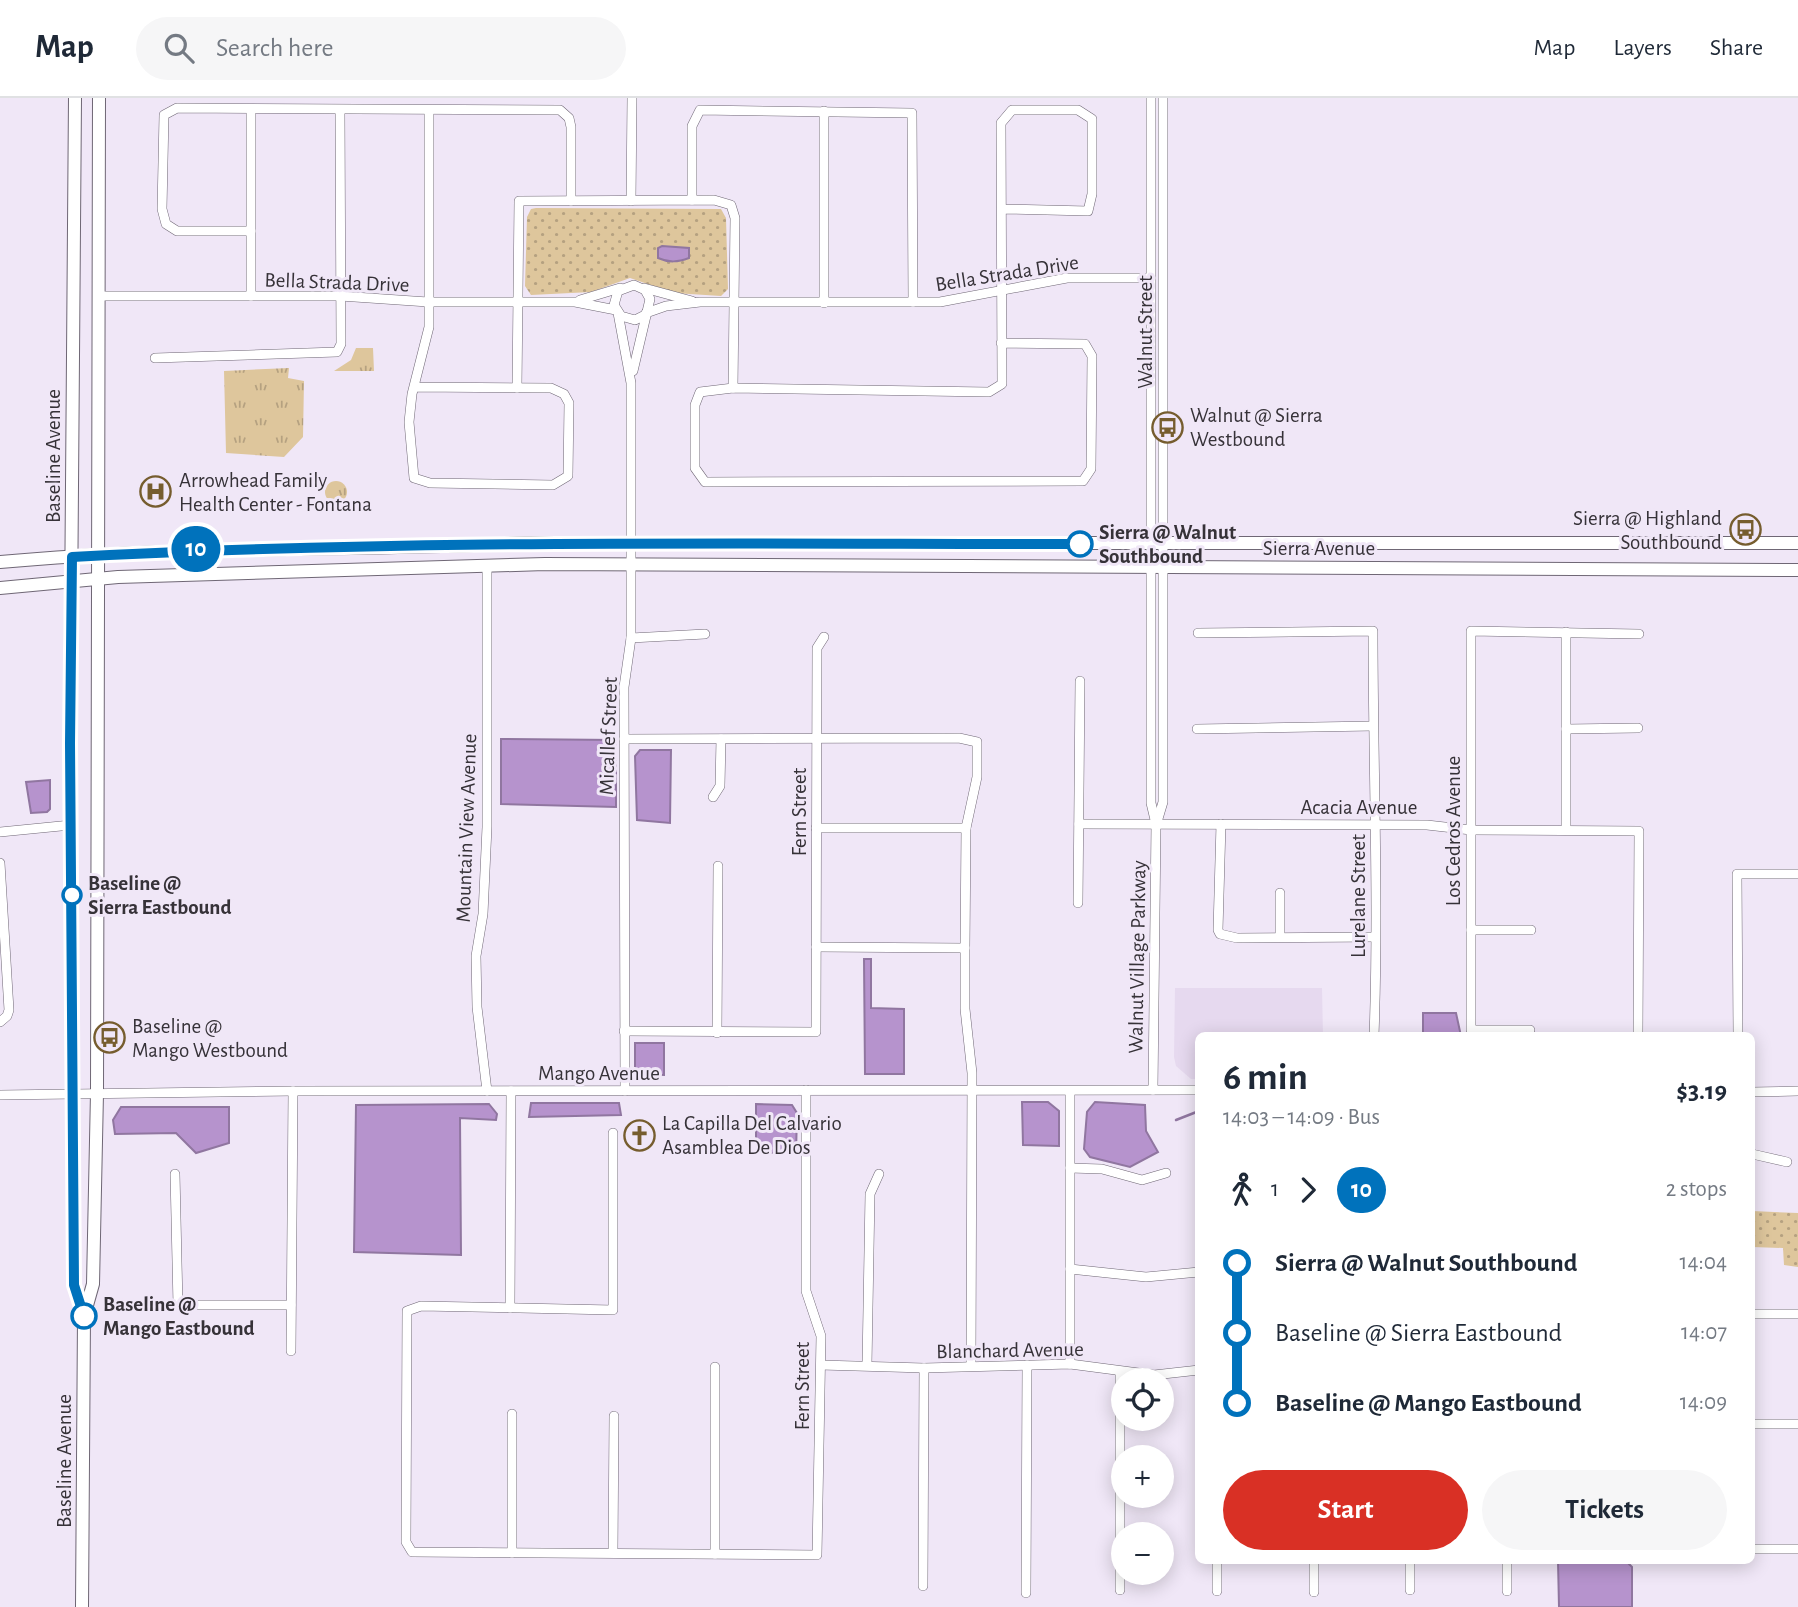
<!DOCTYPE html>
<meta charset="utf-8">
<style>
body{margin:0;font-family:"Alegreya Sans",sans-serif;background:#f6f6f7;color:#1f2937;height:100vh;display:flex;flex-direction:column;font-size:26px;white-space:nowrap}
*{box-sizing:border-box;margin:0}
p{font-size:23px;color:#747a83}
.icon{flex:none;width:38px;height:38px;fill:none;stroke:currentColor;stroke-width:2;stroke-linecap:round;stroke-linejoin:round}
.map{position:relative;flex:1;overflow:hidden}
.sheet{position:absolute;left:1195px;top:934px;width:560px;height:532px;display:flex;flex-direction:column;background:#fff;border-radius:10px;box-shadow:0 4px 18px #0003}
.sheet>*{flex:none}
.badge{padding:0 14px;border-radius:23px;font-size:24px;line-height:46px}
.tools{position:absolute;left:1111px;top:1270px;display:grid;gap:14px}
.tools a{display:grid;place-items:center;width:63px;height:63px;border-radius:50%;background:#fff;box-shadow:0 4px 18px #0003;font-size:35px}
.map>.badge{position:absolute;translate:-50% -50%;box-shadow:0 0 0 4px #fff}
.legs{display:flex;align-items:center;gap:10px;height:77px;padding:0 28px;font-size:23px}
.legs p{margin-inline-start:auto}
.headline{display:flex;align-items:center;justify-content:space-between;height:119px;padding:0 28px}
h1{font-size:38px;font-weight:700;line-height:52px}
.cta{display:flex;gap:14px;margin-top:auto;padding:14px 28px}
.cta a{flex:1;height:80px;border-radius:42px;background:#d93025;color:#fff;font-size:28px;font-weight:700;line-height:80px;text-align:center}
.cta a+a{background:#f6f6f7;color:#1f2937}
ul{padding:0 28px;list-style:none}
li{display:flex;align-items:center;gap:24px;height:70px;font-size:26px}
li i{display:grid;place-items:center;width:10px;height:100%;margin:0 9px;background:currentColor}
li i::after{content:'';width:18px;height:18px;margin:-9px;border:5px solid;border-radius:50%;background:#fff}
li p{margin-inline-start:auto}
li:first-child i{background:linear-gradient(#0000 50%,currentColor 0)}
li:last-child i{background:linear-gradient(currentColor 50%,#0000 0)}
header{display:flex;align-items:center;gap:42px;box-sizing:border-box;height:98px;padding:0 35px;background:#fff;border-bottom:2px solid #e0e1e3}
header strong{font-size:33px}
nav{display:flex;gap:38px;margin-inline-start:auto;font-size:24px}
.search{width:490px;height:63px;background:#f6f6f7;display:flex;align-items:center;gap:18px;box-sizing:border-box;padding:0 24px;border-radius:38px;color:#747a83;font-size:26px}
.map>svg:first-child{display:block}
.built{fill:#e6d9ef}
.grass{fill:url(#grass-tufts)}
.park{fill:url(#park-dots)}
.water{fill:#b693cd;stroke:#9076a0;stroke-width:2}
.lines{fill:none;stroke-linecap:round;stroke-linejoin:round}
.stream{stroke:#9076a0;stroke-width:2.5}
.minor-casing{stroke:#6f6775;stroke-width:10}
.major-casing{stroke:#6f6775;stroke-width:14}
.minor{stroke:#fff;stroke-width:9}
.major{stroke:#fff;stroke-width:12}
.line-1-casing{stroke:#fff;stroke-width:16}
.line-1{stroke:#0072bc;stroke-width:10}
.stop-1-dot{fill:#fff;stroke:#0072bc;stroke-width:3.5}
.labels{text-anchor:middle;stroke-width:6;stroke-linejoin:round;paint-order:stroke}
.street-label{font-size:21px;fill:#363238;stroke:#f0e7f7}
.poi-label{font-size:21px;fill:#363238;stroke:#f0e7f7;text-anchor:start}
.stop-label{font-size:21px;font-weight:bold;fill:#363238;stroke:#f0e7f7;text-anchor:start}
</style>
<header>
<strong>Map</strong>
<div class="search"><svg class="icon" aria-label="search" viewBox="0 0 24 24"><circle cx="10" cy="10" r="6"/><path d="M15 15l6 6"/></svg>Search here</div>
<nav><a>Map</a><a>Layers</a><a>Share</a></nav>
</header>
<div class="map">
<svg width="1798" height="1509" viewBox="0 0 1798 1509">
<defs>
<pattern id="grass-tufts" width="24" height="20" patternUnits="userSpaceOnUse" patternTransform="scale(1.75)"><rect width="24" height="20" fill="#dec69c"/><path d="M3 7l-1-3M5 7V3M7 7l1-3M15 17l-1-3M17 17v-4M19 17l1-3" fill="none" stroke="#b5a180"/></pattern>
<pattern id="park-dots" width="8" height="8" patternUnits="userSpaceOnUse" patternTransform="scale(1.75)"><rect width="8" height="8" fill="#dec69c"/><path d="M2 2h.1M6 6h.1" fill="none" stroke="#b5a180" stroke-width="1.8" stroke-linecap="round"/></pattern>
</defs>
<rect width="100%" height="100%" fill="#f0e7f7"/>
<polygon class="built" points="1175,890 1322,890 1323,938 1199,938 1199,981 1191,981 1176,968 1174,959"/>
<g class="grass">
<polygon points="356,250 373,250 374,273 334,273 351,262"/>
<polygon points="289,270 288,280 304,283 303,339 284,359 226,355 224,273"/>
<circle cx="336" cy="394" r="11"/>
</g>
<g class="park">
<polygon points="536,110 721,111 726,120 728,191 721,198 674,195 630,180 591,194 531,197 525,188 527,119 531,111"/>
<polygon points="1752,1113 1798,1115 1798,1169 1784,1167 1783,1150 1752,1149"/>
</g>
<g class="water">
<path d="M662,148L689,150V160C678,164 669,165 658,160V150Z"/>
<polygon points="501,641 616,642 616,709 501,706"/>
<polygon points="640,652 671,652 670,725 637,722 635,658"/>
<polygon points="50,682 50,711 47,714 31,715 26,684"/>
<polygon points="864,861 871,861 871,910 904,911 904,976 865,976"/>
<polygon points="1423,915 1456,915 1461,938 1423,938"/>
<polygon points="635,945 664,945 664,977 635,976"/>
<polygon points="1022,1004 1048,1004 1059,1013 1059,1048 1023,1047"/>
<polygon points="1095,1004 1145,1007 1146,1033 1158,1054 1130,1069 1090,1059 1084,1051 1087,1014"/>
<polygon points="531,1005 619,1005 621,1017 529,1019"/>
<polygon points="489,1006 497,1016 496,1022 460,1020 461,1157 354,1154 356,1007"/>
<polygon points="756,1006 792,1007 797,1015 796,1056 756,1054"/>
<polygon points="121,1009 229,1009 229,1045 196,1055 176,1035 115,1036 113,1022"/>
<polygon points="1558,1463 1626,1463 1632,1469 1632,1509 1559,1509"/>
</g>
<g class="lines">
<polyline class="stream" points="1176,1022 1199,1013"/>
<defs>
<g id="minor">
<polyline points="1151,0 1151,705 1156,726 1153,992"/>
<polyline points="251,11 251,198"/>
<polyline points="692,102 692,28 700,12 912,15 913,204"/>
<polyline points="631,103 632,0"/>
<polyline points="251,133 177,133 166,126 162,111 164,17 177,10 560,12 569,20 571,29 571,103"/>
<polyline points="644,190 692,203"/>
<polyline points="99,198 340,198 428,204 575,204 616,212"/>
<polyline points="580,202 620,190"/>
<polyline points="824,205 824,13"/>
<polyline points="618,215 631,285 631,540 624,589 625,993"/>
<polyline points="646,215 666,208 700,204 940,204 1067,180 1151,180"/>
<polyline points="1001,245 1085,246 1092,258 1091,371 1083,383 705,384 695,370 695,307 700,294 733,290 989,294 1002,286 1001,25 1012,12 1078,12 1092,21 1092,96 1088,113 1002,111"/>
<polyline points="155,260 337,254 341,246 340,12"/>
<polyline points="633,273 650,201 645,192 634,187 618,193 614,207 621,218 635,222 645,217"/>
<polyline points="414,289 551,290 564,296 569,305 568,378 553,387 430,385 414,380 409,324 412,296 429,229 429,12"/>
<polyline points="517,290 519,103 714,102 731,107 735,120 733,290"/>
<polyline points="487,467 487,729 483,816 476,858 477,909 487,993"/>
<polyline points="1566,534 1566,732"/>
<path d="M1198,535L1373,533C1373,668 1379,803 1374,938"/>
<polyline points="631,540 705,536"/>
<polyline points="1197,631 1373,628"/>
<polyline points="1566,631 1638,630"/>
<polyline points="624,641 959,640 977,644 977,679 966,730 965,850 965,911 972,975 971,1267"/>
<polyline points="713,699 720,688 721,641"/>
<polyline points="1157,724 1163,704 1163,0"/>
<polyline points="1079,726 1427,727 1471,732 1639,733 1638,938"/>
<polyline points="1221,726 1218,832 1220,836 1237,840 1375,839"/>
<polyline points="816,730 966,730"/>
<polyline points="0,734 71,727"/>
<polyline points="0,765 9,912 7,918 0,924"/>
<polyline points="1078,805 1080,583"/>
<polyline points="1471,832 1531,832"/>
<polyline points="1280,839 1280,795"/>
<polyline points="816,849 965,850"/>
<polyline points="1530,932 1471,932 1471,533 1639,536"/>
<polyline points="624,933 816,934 817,550 824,539"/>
<polyline points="717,935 718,768"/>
<polyline points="1738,938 1737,776 1798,776"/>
<polyline points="1070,993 1070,1266"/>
<polyline points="1752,994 1798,993"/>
<polyline points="0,997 293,993 1199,992"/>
<polyline points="613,1035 613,1212 421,1208 407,1213 406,1444 412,1454 817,1457 821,1238 806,1193 806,992"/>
<polyline points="1752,1056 1787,1064"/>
<polyline points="1070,1070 1102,1071 1142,1082 1166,1075"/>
<polyline points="175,1076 178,1207 291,1207"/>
<polyline points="1070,1171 1146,1179 1199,1174"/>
<polyline points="510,1210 511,993"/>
<polyline points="1752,1216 1798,1216"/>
<polyline points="291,1253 293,993"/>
<polyline points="821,1267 924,1270 1070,1266 1154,1277 1199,1272"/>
<polyline points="867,1267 870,1096 879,1076"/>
<polyline points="715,1269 715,1456"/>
<polyline points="512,1316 512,1455"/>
<polyline points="1752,1326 1798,1326"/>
<polyline points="1752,1451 1798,1451"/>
<polyline points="613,1455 614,1318"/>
<polyline points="1217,1463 1217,1493"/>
<polyline points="1314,1463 1314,1494"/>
<polyline points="1410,1463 1410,1492"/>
<polyline points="1507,1463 1507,1493"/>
<polyline points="923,1488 924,1270"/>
<polyline points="1120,1492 1120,1274"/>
<polyline points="1026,1495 1027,1267"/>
</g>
<g id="major">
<polyline points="75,0 70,645 73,1066 74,1187 84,1217"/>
<path d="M0,464C175,448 350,453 525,445H1798"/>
<polyline points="0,490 118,479 545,466 1798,472"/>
<polyline points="82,1509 84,1218 93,1186 97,995 99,0"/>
</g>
</defs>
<use href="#minor" class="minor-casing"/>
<use href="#major" class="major-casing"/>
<use href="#minor" class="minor"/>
<use href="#major" class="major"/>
</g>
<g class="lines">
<defs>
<path id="line-1" d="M84,1218L74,1187L70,645L72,459C408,441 744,446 1080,446"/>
</defs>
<use href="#line-1" class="line-1-casing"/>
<use href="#line-1" class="line-1"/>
</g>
<defs>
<symbol id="bus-ring" viewBox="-11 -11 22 22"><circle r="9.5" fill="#f0e7f7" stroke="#765d2e" stroke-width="1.5"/><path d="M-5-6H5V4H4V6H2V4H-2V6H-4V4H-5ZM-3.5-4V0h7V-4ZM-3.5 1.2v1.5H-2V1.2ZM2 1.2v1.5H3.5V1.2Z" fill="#765d2e"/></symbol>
<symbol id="hospital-ring" viewBox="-11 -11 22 22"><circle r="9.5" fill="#f0e7f7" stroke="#765d2e" stroke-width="1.5"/><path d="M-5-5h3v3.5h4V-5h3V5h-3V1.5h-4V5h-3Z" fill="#765d2e"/></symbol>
<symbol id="church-ring" viewBox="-11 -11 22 22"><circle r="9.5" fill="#f0e7f7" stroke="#765d2e" stroke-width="1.5"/><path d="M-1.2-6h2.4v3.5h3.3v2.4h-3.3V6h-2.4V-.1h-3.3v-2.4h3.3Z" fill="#765d2e"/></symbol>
</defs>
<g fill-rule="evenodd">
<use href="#bus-ring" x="1150" y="312" width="35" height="35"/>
<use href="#hospital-ring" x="138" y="376" width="35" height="35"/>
<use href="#bus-ring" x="1728" y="414" width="35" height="35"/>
<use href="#bus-ring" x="92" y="922" width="35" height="35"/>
<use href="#church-ring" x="622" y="1020" width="35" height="35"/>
</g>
<g class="stop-1-dot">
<circle cx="1080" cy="446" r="12"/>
<circle cx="72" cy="797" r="9"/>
<circle cx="84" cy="1218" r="12"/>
</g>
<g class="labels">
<g class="street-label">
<text transform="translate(1007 175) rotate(-9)" y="7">Bella Strada Drive</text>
<text transform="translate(337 184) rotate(2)" y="7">Bella Strada Drive</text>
<text transform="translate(1145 234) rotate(-90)" y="7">Walnut Street</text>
<text transform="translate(53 358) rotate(-90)" y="7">Baseline Avenue</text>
<text x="1319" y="457">Sierra Avenue</text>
<text transform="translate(608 638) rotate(-88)" y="7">Micallef Street</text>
<text x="1359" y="716">Acacia Avenue</text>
<text transform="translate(799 714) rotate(-90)" y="7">Fern Street</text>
<text transform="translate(466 730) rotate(-88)" y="7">Mountain View Avenue</text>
<text transform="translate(1453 733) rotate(-90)" y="7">Los Cedros Avenue</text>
<text transform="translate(1358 798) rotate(-90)" y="7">Lurelane Street</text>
<text transform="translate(1137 859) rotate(-89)" y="7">Walnut Village Parkway</text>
<text x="599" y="982">Mango Avenue</text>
<text transform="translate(1010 1252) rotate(-1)" y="7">Blanchard Avenue</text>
<text transform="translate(802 1288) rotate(-90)" y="7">Fern Street</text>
<text transform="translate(64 1363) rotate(-90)" y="7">Baseline Avenue</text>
</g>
<g class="poi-label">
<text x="1190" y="324">Walnut @ Sierra<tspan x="1190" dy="24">Westbound</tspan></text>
<text x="179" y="389">Arrowhead Family<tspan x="179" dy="24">Health Center - Fontana</tspan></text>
<text x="1722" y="427" text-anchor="end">Sierra @ Highland<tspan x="1722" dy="24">Southbound</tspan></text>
<text x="132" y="935">Baseline @<tspan x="132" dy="24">Mango Westbound</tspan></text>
<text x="662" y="1032">La Capilla Del Calvario<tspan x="662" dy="24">Asamblea De Dios</tspan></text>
</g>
<g class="stop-label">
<text x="1099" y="441">Sierra @ Walnut<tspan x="1099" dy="24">Southbound</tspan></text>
<text x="88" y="792">Baseline @<tspan x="88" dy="24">Sierra Eastbound</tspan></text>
<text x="103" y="1213">Baseline @<tspan x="103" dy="24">Mango Eastbound</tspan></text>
</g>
</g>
</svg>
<div class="tools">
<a><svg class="icon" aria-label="locate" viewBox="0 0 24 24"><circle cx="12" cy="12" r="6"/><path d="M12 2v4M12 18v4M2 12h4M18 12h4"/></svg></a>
<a>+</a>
<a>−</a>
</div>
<b class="badge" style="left:196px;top:451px;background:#0072bc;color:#fff">10</b>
<section class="sheet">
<div class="headline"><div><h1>6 min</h1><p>14:03 – 14:09 · Bus</p></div><b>$3.19</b></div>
<div class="legs"><svg class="icon" aria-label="walk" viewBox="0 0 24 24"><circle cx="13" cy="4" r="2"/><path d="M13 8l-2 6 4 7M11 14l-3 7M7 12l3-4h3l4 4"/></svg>1<svg class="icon" aria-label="forward" viewBox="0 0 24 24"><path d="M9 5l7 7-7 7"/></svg><b class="badge" style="background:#0072bc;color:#fff">10</b><p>2 stops</p></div>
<ul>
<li><i style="color:#0072bc"></i><b>Sierra @ Walnut Southbound</b><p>14:04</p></li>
<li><i style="color:#0072bc"></i><span>Baseline @ Sierra Eastbound</span><p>14:07</p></li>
<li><i style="color:#0072bc"></i><b>Baseline @ Mango Eastbound</b><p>14:09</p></li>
</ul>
<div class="cta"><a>Start</a><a>Tickets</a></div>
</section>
</div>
